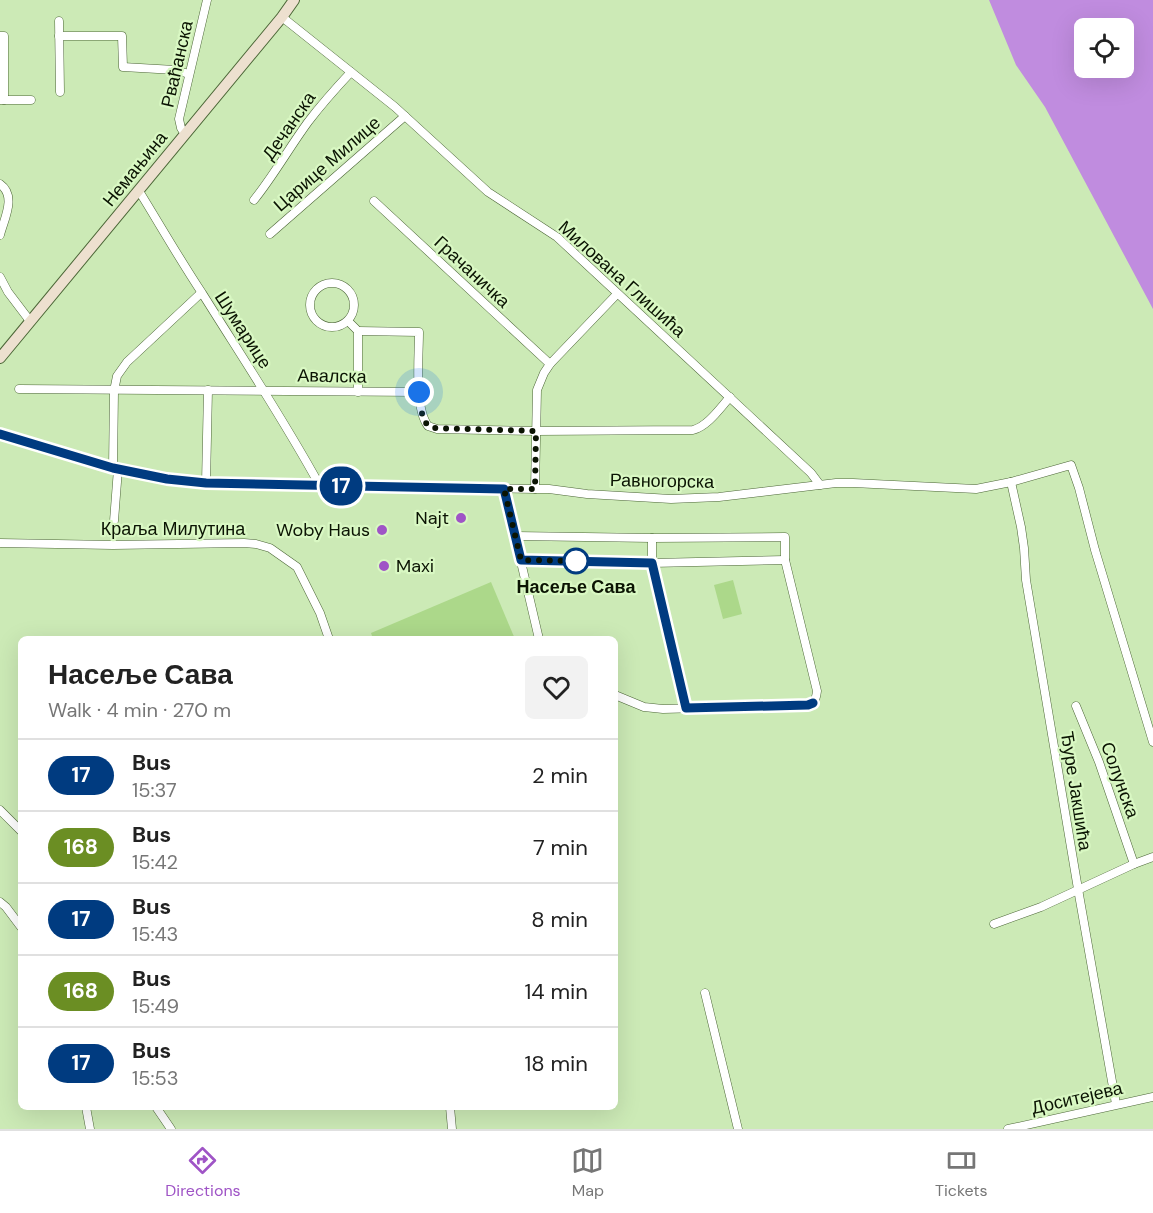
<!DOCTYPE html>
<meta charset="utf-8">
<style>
body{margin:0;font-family:"DM Sans",sans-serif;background:#f2f2f2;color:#222;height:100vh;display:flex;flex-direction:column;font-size:22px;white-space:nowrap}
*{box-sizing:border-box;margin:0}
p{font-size:20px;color:#767676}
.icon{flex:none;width:33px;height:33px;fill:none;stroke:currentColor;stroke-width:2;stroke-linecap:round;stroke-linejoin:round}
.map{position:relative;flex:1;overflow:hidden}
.drawer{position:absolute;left:18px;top:636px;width:600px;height:474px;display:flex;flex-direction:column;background:#fff;border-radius:9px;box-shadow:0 6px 24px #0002}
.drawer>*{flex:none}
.badge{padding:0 12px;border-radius:20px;font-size:21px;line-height:39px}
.controls{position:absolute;left:1074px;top:18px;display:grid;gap:12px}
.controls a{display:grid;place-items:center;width:60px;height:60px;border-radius:9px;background:#fff;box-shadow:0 6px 24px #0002;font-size:30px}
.you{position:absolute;width:30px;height:30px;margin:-15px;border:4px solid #fff;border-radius:50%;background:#1a73e8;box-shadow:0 0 0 9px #1a73e833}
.map>.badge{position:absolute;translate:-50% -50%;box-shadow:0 0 0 3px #fff}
.round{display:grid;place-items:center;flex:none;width:63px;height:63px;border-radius:9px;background:#f2f2f2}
.summary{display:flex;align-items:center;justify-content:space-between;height:102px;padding:0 30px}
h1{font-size:28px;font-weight:700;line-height:45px}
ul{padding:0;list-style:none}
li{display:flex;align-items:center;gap:18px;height:72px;padding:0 30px;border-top:2px solid #e0e0e0}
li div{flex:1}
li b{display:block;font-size:22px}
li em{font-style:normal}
li .badge{min-width:66px;font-weight:700;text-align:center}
.dock{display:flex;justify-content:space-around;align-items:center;height:84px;border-top:2px solid #e0e0e0;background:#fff;font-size:16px;color:#767676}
.dock a{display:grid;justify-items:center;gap:3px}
.dock .current{color:#9f54c6}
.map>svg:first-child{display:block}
.green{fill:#acd88a}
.water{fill:#c08cdf;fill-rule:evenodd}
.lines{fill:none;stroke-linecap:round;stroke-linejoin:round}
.street-casing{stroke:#4c6637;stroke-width:9}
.secondary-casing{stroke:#4c6637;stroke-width:12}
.street{stroke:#fff;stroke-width:8}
.secondary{stroke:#ede0cf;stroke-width:10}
.line-casing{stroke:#fff;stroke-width:14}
.line{stroke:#003b80;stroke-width:9}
.walk{stroke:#0b1403;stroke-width:6;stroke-dasharray:0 10.8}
.poi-dot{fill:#9f54c6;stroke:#d9f8c3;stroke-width:2}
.stop-dot{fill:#fff;stroke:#003b80;stroke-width:3}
.labels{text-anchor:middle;stroke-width:4.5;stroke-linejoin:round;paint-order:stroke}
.street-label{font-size:18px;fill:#0b1403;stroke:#d9f8c3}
.poi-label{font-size:18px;fill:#0b1403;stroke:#d9f8c3;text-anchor:end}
.stop-label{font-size:18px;font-weight:bold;fill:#0b1403;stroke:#d9f8c3}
</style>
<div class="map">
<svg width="1153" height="1129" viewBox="0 0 1153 1129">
<rect width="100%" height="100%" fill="#cceab6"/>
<g class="green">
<polygon points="733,580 742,614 723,619 714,585"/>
<polygon points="491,582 515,639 373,639 371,633"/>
</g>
<path class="water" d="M989,0H1153V309L1045,107L1016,65ZM1084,28H1124V68H1084Z"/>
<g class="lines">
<defs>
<g id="street">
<polyline points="282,17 395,107 488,192 557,237 811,473 820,485"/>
<polyline points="59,21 60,92"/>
<polyline points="0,36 4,36 4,100"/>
<polyline points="59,36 122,36 123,67 175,70 189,74"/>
<polyline points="1,100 31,100"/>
<polyline points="185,134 181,128 179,119 207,0"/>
<path d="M0,184C17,196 4,219 0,235"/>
<path d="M139,191C160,225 180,260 202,293C242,357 284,420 320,486"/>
<path d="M254,200C274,175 289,148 308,122C321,105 336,88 351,72"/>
<polyline points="374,201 550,364 544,373 537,390 535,489"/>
<polyline points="270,234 405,116"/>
<polyline points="0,277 8,292 30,321"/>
<circle cx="332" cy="305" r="22"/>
<polyline points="348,321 358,331 358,392"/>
<path d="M358,331L419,332C419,357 414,407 428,426L437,429L535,431L693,430C708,426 720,408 730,397"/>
<polyline points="550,364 617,294"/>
<polyline points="19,389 419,392"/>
<polyline points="0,434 113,468 167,479 212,484 535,489 549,489 587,494 671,499 719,497 836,483 853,483 976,489 1011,482 1071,465 1079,488 1095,550 1153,742"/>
<polyline points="113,468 114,391 117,376 127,362 201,293"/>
<polyline points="1011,482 1021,527 1024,548 1026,580 1078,889 1116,1104"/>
<polyline points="206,483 208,390"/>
<polyline points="504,489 539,639"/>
<polyline points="114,521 118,469"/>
<path d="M516,536L652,538L785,537V560L817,691C816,699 815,702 808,705L663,709L644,707L615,695"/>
<polyline points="652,538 652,563 686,708"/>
<polyline points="0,543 113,545 244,543 256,544 270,548 297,567 320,613 329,639"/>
<polyline points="521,560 652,563 785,560"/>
<polyline points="1076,706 1099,762 1134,864"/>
<polyline points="0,810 21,831"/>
<polyline points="0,902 6,907 21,927"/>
<polyline points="994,924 1041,907 1134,864 1153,857"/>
<polyline points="705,993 738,1129"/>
<polyline points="86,1107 90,1129"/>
<polyline points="156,1107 171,1129"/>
<polyline points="450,1107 452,1129"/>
<polyline points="1008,1129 1153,1097"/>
</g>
<polyline id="secondary" points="0,358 282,17 294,0"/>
</defs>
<use href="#street" class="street-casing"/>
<use href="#secondary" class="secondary-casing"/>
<use href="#street" class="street"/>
<use href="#secondary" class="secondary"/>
</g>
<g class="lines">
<defs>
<polyline id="line" points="0,434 113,468 167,479 206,483 504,489 521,560 652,563 686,708 808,705 813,703"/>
</defs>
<use href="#line" class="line-casing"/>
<use href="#line" class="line"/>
<path class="walk" d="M419,392C421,403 420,423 432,428L536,431L535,489H504L521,560L576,561"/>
</g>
<g class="poi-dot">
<circle cx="461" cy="518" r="6"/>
<circle cx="382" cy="530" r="6"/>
<circle cx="384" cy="566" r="6"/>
</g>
<circle class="stop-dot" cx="576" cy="561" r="12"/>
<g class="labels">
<g class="street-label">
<text transform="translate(177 64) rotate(-77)" y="6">Рваћанска</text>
<text transform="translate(289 126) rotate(-55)" y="6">Дечанска</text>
<text transform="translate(327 164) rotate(-41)" y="6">Царице Милице</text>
<text transform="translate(135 169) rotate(-51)" y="6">Немањина</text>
<text transform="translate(472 272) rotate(43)" y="6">Грачаничка</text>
<text transform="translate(622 279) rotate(42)" y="6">Милована Глишића</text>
<text transform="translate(243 330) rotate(57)" y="6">Шумарице</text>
<text transform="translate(332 376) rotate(1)" y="6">Авалска</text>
<text transform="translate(662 481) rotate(1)" y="6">Равногорска</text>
<text x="173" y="535">Краља Милутина</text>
<text transform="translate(1120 780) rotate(70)" y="6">Солунска</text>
<text transform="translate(1076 791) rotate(81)" y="6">Ђуре Јакшића</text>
<text transform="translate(1077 1098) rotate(-13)" y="6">Доситејева</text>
</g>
<g class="poi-label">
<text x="449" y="524">Najt</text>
<text x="370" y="536">Woby Haus</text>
<text x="396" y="572" text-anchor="start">Maxi</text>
</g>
<g class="stop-label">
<text x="576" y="593">Насеље Сава</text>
</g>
</g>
</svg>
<div class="controls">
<a><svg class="icon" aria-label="locate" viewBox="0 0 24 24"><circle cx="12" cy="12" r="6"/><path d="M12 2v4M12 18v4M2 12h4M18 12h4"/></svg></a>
</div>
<div class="you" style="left:419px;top:392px"></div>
<b class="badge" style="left:341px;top:486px;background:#003b80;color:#fff">17</b>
<section class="drawer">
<div class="summary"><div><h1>Насеље Сава</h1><p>Walk · 4 min · 270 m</p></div><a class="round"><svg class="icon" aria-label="heart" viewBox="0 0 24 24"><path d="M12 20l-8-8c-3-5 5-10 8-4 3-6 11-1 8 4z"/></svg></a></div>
<ul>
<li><span class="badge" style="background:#003b80;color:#fff">17</span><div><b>Bus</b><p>15:37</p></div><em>2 min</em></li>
<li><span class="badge" style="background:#6b8e23;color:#fff">168</span><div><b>Bus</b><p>15:42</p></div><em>7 min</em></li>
<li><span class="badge" style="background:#003b80;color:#fff">17</span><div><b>Bus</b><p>15:43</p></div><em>8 min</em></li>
<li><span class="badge" style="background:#6b8e23;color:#fff">168</span><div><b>Bus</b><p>15:49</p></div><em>14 min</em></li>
<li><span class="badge" style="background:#003b80;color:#fff">17</span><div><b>Bus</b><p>15:53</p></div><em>18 min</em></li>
</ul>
</section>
</div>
<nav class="dock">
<a class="current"><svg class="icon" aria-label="directions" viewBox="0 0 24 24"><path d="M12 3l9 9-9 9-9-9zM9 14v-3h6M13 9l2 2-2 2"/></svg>Directions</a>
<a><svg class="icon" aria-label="map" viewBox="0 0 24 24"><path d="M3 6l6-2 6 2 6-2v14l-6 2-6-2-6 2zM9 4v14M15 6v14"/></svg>Map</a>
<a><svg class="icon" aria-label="tickets" viewBox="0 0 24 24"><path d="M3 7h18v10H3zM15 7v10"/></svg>Tickets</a>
</nav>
